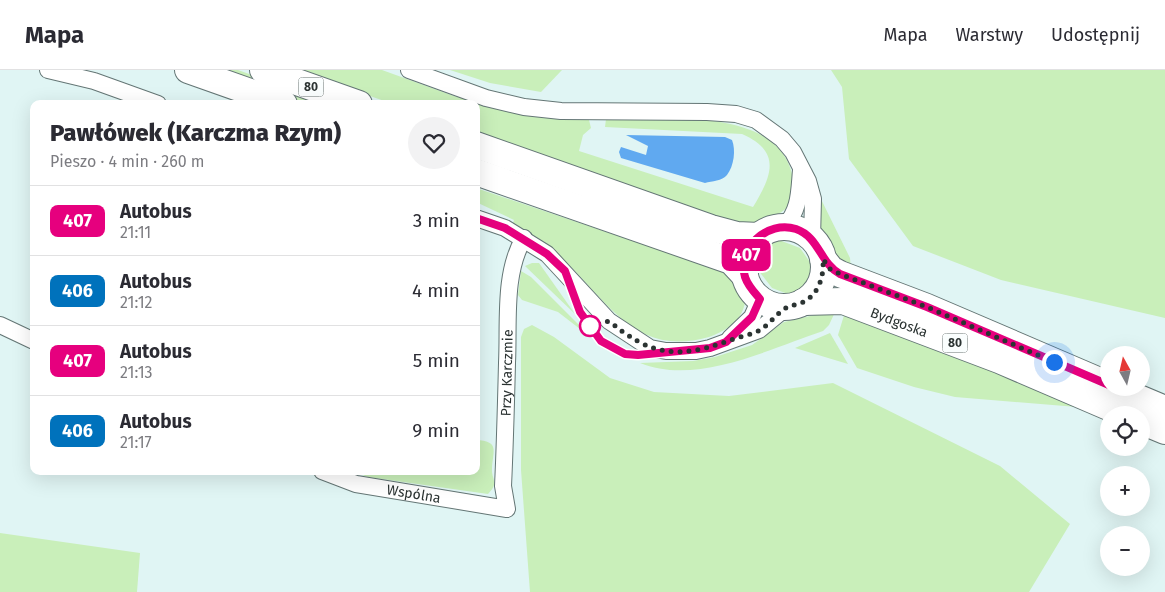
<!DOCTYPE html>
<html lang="pl">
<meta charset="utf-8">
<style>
body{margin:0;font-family:"Fira Sans",sans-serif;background:#f2f2f3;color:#2b2b33;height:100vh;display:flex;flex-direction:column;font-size:19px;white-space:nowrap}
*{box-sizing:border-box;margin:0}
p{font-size:16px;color:#7c7c81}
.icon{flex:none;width:28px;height:28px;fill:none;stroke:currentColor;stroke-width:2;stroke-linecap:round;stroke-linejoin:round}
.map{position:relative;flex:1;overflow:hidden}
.side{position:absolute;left:30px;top:30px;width:450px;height:375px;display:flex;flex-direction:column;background:#fff;border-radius:10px;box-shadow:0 5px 20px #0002}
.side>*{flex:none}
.badge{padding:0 10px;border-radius:8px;font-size:18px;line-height:32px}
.needle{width:32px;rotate:352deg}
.buttons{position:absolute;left:1100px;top:276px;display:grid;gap:10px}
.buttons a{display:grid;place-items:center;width:50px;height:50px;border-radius:50%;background:#fff;box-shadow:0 5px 20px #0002;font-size:25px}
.you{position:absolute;width:25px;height:25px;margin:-12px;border:4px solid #fff;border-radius:50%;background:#1a73e8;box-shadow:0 0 0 8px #1a73e833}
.map>.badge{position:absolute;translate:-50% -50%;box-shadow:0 0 0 2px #fff}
.round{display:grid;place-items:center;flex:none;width:52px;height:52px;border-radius:26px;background:#f2f2f3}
.summary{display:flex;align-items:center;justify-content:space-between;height:85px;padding:0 20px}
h1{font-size:24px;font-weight:800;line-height:38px}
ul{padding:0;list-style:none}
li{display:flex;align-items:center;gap:15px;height:70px;padding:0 20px;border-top:1px solid #e1e1e2}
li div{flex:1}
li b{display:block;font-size:19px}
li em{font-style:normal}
li .badge{min-width:55px;font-weight:700;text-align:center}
header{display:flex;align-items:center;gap:30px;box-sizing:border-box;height:70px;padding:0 25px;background:#fff;border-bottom:1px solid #e1e1e2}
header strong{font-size:24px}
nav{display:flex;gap:28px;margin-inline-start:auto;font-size:18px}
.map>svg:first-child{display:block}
.green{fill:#c9efba}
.water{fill:#60a9f0}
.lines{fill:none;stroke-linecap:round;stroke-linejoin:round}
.street-casing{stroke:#647675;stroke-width:18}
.primary-casing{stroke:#647675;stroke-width:28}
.street{stroke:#fff;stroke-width:16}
.primary{stroke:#fff;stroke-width:26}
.line-casing{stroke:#fff;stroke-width:11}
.line{stroke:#e6007e;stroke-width:8}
.walk{stroke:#2b3332;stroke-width:5;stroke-dasharray:0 9}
.stop-dot{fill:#fff;stroke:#e6007e;stroke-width:2.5}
.labels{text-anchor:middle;stroke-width:4;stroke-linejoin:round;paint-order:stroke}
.shield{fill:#fafefe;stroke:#69706f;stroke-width:1}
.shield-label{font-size:12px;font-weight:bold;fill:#2b3332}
.street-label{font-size:14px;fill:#2b3332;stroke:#fafefe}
</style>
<header>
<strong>Mapa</strong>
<nav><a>Mapa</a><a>Warstwy</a><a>Udostępnij</a></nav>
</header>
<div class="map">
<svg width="1165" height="522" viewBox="0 0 1165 522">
<rect width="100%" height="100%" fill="#e0f5f4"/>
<g class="green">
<polygon points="211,0 238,0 334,34 307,34"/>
<path d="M295,0H382L454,26L529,44L589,50L591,58L583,65L579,81L753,137C771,107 783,82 742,64L605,57L606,49C663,50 788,33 794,116C796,145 765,150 743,156L476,61V34H393Z"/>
<polygon points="450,0 562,0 541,22 490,13"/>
<polygon points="831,0 1165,0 1165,248 1001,210 913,176 849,89 842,17"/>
<path d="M476,118L734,205C744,217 749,227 742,242C737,254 721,263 709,267C639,287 611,237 568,194C552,177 533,165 513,153L514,150L476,132Z"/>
<path d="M816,119L850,188L851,199C817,170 819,162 816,119Z"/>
<path d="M779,170L800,178L817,202L812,215L793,226L772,218L755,196C756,182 766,172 779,170Z"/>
<polygon points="532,193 539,193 575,244 525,196"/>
<polygon points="521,201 531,207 581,257 580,259 558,242 522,230 518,225"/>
<path d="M836,240L829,255L823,261C769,279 696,316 640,293L693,291L715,287L752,275L784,252Z"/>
<polygon points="845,242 1109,346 1109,352 1077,337 955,327 914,317 857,298 838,265"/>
<polygon points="532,255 554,267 610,308 654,322 729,326 833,313 1000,396 1070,454 1029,522 530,522 521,400 521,267 524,259"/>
<polygon points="830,263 848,294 795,278"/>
<path d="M476,370C500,371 493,381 492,398C491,410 500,412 488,424L368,407L351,401H476Z"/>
<polygon points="0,463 140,483 137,522 0,522"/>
</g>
<path class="water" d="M626,65L725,67L732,70C736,80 734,96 727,105C722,111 712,111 705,113L621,88L619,82L621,77L646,85L648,76Z"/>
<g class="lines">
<defs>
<g id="street">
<polyline points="48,0 94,11 158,34"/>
<polyline points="409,0 486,28 524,37 561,41 707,42 736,44 756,50 782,69 793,82 808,111 813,129 812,169"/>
<polyline points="476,148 505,158 547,184 609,251 650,278 666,281 696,281 710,278 759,260 787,237"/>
<path d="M784,157C800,140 799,122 801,100"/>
<polyline points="0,255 34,271"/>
<polyline points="730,268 752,247 760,229"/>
<path id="s1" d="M322,401L356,414L507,439L503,416C505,375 506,334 507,293C509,253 503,203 524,168"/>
</g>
<g id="primary">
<polyline points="188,0 284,34"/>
<polyline points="263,0 359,34"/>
<polyline points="476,75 711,158 737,165 759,166"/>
<polyline points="476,102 731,191 745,206"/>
<circle cx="784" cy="197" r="40"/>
<polyline points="823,189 831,199 840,204 927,237 1109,315"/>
<path id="s2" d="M803,232L843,231L999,290L1127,345"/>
<polyline points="1115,318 1165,339"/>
<polyline points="1141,351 1165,361"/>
</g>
</defs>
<use href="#street" class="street-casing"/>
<use href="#primary" class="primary-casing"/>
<use href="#street" class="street"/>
<use href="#primary" class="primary"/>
</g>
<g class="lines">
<defs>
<path id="line" d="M476,148L505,158L547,184L565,201L580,242L601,271L625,284L638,285L710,278L726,272L752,247L760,229C754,222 748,216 745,207C737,178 767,150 796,159C819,167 820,193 840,204L927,237L1109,315"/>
</defs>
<use href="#line" class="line-casing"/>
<use href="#line" class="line"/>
<path class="walk" d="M590,256L609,251C651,286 677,289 728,271C738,267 751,265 760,260C770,254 777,243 786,238C791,235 796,235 801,233C819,225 824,207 823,189L830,199L840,204L927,237L1054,292"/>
</g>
<circle class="stop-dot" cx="590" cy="256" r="10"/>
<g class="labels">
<g class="shield">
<rect x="298.5" y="7.5" width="25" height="19" rx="4"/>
<rect x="942.5" y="263.5" width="25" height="19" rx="4"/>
</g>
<g class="shield-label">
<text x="311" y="21">80</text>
<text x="955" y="277">80</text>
</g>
<g class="street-label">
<text dy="5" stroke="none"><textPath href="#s2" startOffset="100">Bydgoska</textPath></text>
<text dy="5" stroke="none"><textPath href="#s1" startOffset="326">Przy Karczmie</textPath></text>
<text dy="5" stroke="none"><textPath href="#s1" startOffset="95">Wspólna</textPath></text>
</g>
</g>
</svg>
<div class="buttons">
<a><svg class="needle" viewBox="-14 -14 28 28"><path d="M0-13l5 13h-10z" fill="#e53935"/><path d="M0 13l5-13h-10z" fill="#7c7c81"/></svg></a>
<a><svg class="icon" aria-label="locate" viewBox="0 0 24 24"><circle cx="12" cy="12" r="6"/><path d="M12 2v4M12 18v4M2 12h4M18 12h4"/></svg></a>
<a>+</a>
<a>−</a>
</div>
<div class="you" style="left:1054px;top:292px"></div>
<b class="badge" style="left:746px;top:185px;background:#e6007e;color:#fff">407</b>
<section class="side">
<div class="summary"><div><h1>Pawłówek (Karczma Rzym)</h1><p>Pieszo · 4 min · 260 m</p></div><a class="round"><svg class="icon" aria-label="heart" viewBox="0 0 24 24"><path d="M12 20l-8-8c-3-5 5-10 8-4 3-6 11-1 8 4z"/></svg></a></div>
<ul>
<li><span class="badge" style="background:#e6007e;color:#fff">407</span><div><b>Autobus</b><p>21:11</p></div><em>3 min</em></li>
<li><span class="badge" style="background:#0072bc;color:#fff">406</span><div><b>Autobus</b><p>21:12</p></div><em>4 min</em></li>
<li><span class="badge" style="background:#e6007e;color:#fff">407</span><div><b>Autobus</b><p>21:13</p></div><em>5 min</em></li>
<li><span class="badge" style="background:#0072bc;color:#fff">406</span><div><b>Autobus</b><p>21:17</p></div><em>9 min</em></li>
</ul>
</section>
</div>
